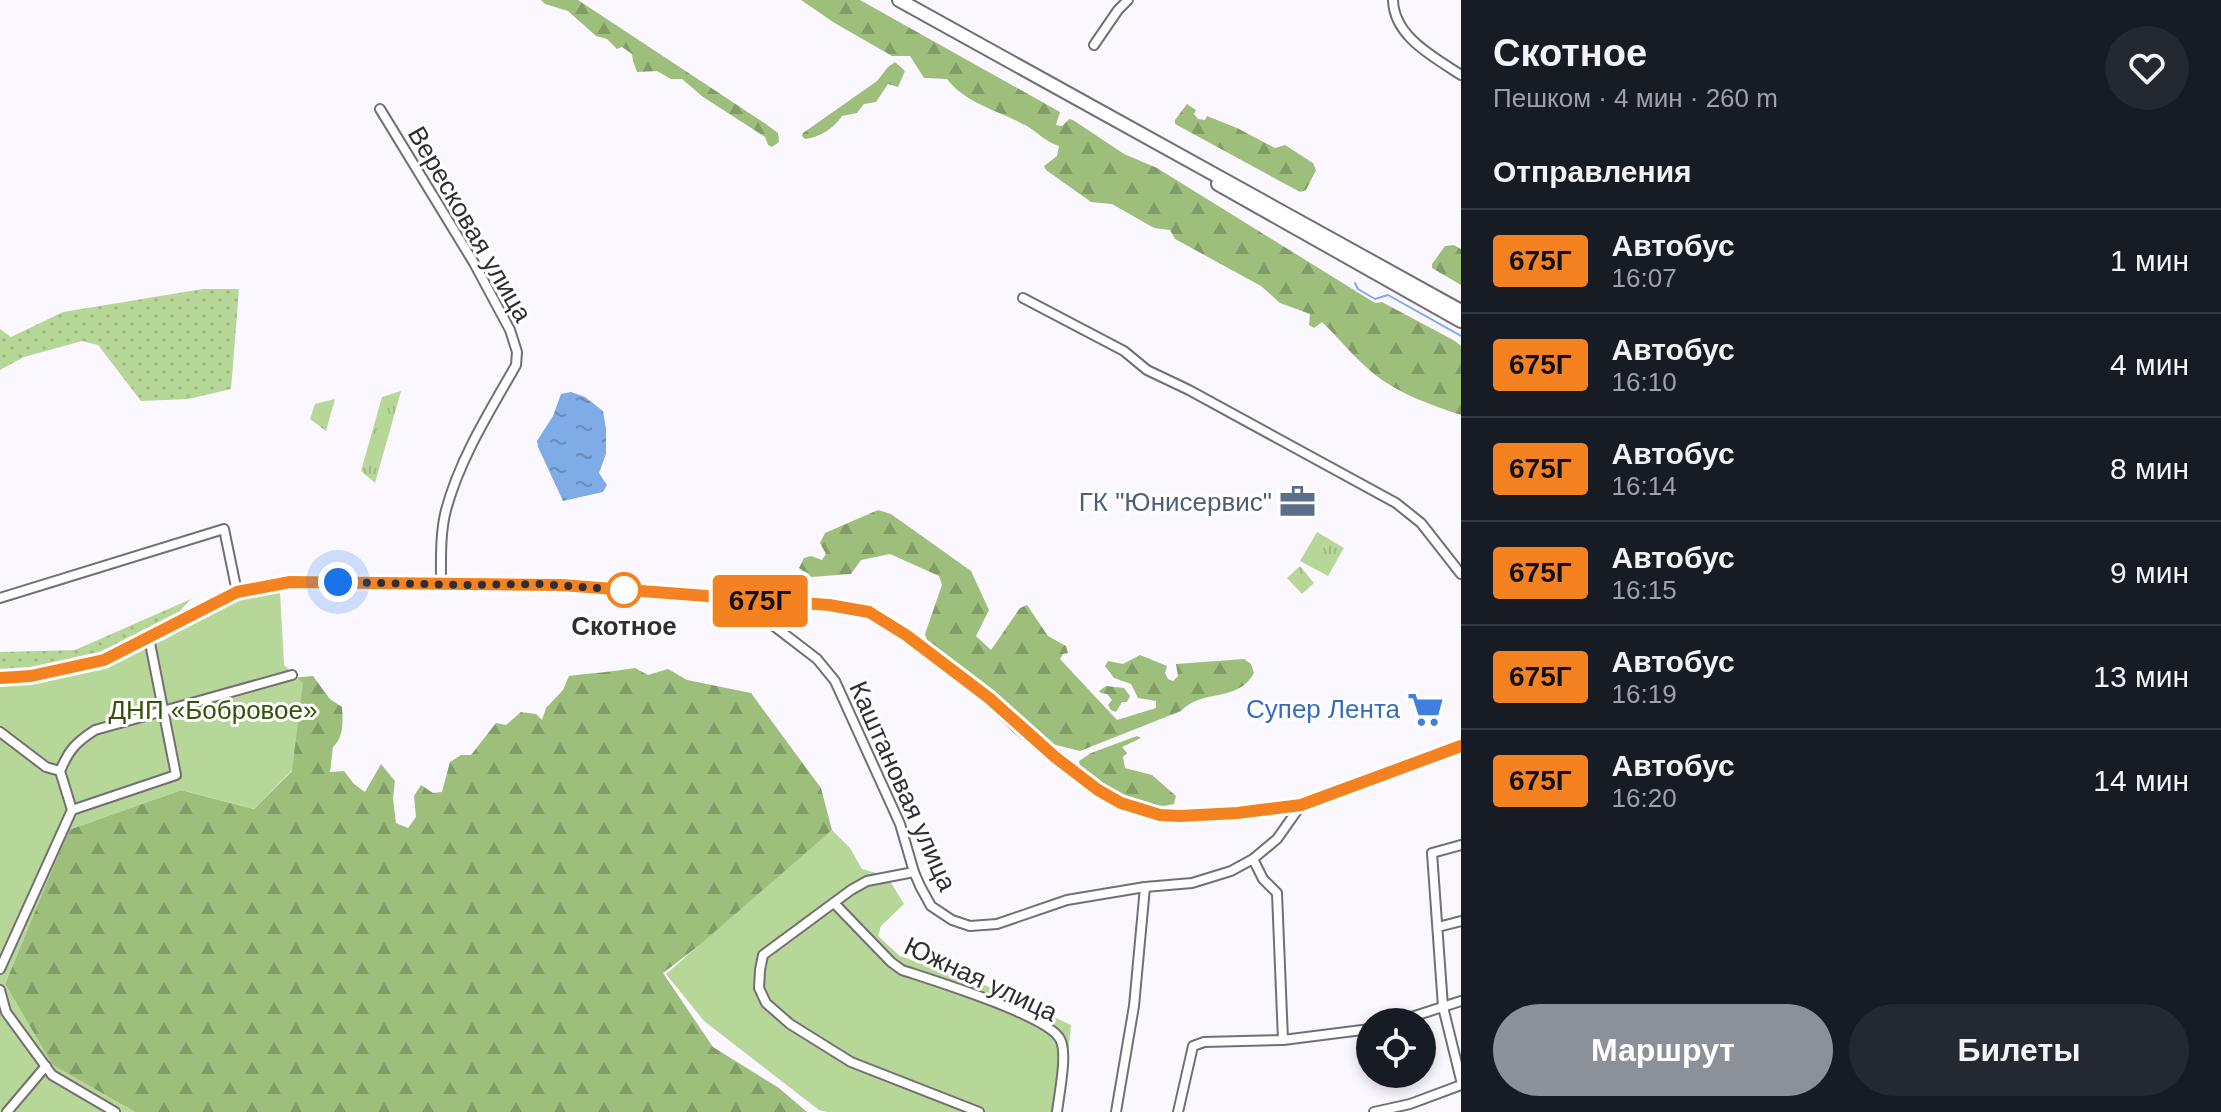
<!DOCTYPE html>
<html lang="ru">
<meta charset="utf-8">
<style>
body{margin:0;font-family:Helvetica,sans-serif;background:#242831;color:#f1f3f6;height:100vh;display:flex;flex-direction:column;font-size:30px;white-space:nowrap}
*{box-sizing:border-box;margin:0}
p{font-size:26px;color:#9ea1a6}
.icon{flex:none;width:44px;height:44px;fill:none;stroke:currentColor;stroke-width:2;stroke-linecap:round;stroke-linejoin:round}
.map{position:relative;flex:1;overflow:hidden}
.drawer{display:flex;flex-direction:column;background:#171b24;width:760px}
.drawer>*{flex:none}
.badge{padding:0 16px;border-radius:6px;font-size:28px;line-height:52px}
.controls{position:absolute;left:1356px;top:1008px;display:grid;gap:16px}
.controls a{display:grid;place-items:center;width:80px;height:80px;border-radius:50%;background:#171b24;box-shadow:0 4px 12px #0003;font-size:40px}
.you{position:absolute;width:40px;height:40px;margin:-20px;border:6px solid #fff;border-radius:50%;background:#1a73e8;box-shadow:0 0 0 12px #1a73e833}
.map>.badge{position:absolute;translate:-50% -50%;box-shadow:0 0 0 4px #fff}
h2{padding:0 32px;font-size:30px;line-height:72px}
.round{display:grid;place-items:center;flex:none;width:84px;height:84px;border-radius:42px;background:#242831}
.head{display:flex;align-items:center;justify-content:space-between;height:136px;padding:0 32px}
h1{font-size:38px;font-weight:600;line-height:60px}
.action{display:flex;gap:16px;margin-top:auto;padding:16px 32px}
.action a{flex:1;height:92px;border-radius:48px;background:#8c9099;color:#fff;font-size:32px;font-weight:600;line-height:92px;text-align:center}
.action a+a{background:#242831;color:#f1f3f6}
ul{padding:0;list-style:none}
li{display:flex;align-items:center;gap:24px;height:104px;padding:0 32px;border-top:2px solid #363941}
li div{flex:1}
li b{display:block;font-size:30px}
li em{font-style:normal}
li .badge{min-width:88px;font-weight:700;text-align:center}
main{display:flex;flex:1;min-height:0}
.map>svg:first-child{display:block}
.grass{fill:url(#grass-dots)}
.forest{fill:url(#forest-firs)}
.park{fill:url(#park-tufts)}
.garden{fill:#b7d798}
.water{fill:url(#water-ripples)}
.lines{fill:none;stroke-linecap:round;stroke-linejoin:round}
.stream{stroke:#7face6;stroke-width:2}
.minor-casing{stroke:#736f75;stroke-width:12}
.secondary-casing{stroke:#736f75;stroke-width:16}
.minor{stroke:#fff;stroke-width:8}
.secondary{stroke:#fff;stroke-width:12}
.line-casing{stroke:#fff;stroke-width:18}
.line{stroke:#f58220;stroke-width:12}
.walk{stroke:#302e31;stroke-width:8;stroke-dasharray:0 14.4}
.stop-dot{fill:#fff;stroke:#f58220;stroke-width:4}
.labels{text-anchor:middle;stroke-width:6;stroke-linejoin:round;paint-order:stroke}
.street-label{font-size:26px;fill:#302e31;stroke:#fff}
.service-label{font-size:26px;fill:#4e5e75;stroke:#fff;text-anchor:end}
.stop-label{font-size:26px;font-weight:bold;fill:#302e31;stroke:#fff}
.shop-label{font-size:26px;fill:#366cbe;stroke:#fff;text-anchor:end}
.park-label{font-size:26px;fill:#35530a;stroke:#fff}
</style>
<main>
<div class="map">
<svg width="1461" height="1112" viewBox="0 0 1461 1112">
<defs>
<pattern id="grass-dots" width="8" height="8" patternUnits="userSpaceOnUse" patternTransform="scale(2)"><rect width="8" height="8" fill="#b7d798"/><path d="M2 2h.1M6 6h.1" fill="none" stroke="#9eb983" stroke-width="1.8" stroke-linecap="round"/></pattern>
<pattern id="forest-firs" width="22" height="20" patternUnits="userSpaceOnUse" patternTransform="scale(2)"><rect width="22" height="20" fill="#9ebf7c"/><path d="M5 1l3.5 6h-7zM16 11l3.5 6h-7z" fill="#819c66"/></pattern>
<pattern id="park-tufts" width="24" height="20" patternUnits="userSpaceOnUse" patternTransform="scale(2)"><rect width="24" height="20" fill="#b7d798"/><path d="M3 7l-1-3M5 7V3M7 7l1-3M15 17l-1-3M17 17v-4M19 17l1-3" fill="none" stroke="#9eb983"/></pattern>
<pattern id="water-ripples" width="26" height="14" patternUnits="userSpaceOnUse" patternTransform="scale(2)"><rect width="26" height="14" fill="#7face6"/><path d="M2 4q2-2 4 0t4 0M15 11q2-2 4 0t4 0" fill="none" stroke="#688cbb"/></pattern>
</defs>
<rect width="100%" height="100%" fill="#fbf7fe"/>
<g class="grass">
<polygon points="203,289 239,289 231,389 188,399 141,401 98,345 82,341 24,357 0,370 0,329 11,337 63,312"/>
<polygon points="191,599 169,623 101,657 0,673 0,652 75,650"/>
</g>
<g class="forest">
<polygon points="541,0 578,0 766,124 778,133 779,142 772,147 768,145 765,137 703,97 682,79 671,79 657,71 637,72 633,61 632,54 622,47 617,49 607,39 596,36 568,11 545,4"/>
<path d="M801,0H860L1060,112L1056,125L1062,126L1069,119L1073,120L1124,154L1157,168L1375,303L1382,302L1455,341L1461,346V415C1428,404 1391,391 1366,367C1350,353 1337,336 1322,322L1314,328L1309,325L1310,314L1280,303L1261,286L1175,239L1170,230L1154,228L1112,204L1091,202L1046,170L1044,166L1057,156L1059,146C1046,142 1038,133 1027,126C1000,111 966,104 947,79L924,78L910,56H892L833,22Z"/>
<path d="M895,62L905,71L898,87L888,84L876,102L864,104L857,113L842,116C833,129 820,137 805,139L802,136L803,133L877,81L888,67Z"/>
<polygon points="1187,104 1196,110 1194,114 1198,119 1205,120 1207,116 1237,128 1275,148 1285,145 1313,163 1316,170 1306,190 1300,192 1175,124 1175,120"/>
<polygon points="1454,245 1461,249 1461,285 1432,268 1432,264 1445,246"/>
<path d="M878,510L891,514L971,571L989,610L976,636L991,650L1020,608L1027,605L1048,636L1066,646L1068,653L1063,654L1060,659L1117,720L1156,708V701L1138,698L1131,684L1114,678L1105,666L1108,661L1123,664L1140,655L1167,666L1165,673L1168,679L1173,681L1178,676L1176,664L1244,659L1251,664L1254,673C1238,703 1203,688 1181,711L1080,751L1052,744L927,640L925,634L942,585L939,576L890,554L861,560L851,574L811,577L799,568L804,558L811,556L822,560L826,554L820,543L825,533Z"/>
<path d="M635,668L648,675L668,669L687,680L751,693L821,788L832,830L747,909L663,973L713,1047L779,1088L807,1112H135L52,1065L5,984L68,830L181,790L254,809L292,771L291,678L313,676L330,699L342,707C343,721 344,737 333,747L330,772L344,771L354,784L365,792L381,764L395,781L393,798L396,823L408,828L416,817L414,796L421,785L433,793L442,792L450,762L461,755H471L496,723L506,725L521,712L536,714L542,720L546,708L563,690L569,676C591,673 612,672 635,668Z"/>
<polygon points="1106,686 1124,688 1130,696 1127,702 1122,702 1116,712 1111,710 1108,705 1112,700 1107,694 1101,693 1099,691"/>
<path d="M1137,736L1141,738L1122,747L1127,753L1123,757L1125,768L1152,775L1176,796L1174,804C1142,813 1105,785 1080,767L1079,761L1091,753Z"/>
</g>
<g class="park">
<polygon points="401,391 375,483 361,471 382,397"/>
<polygon points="335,399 326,431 310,419 315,404"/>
<polygon points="1317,532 1344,548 1328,576 1300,561"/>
<polygon points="1300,566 1314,583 1302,594 1287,578"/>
</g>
<g class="garden">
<polygon points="280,593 284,665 303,683 292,770 254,809 181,790 69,830 5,984 53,1065 135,1112 0,1112 0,682 104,664 164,640 224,605 250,594"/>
<polygon points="832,830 850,848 862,869 887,876 904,904 881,926 878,936 900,956 987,986 1071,1025 1062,1112 827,1112 819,1110 704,1021 666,974"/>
</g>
<polygon class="water" points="571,392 585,397 603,411 606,429 606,454 599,473 607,485 603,492 563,501 538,447 537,441 553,416 561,394"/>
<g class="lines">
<polyline class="stream" points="1355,283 1358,289 1375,299 1388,295 1461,336"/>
<defs>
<g id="minor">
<path d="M1393,0C1394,37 1434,57 1461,75"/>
<polyline points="1094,45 1118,10 1128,0"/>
<path d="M380,109L474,263L510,330L517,352L516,365C490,411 460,458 446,510C440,533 441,560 441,583"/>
<polyline points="1023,298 1124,351 1147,370 1189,390 1396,503 1421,523 1461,574"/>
<polyline points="0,598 224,529 237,592"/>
<polyline points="752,600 757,613 817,659 835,681 900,824 914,872 920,886 931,906 952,920 970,926 997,924 1067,900 1145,887 1192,883 1231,871 1253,859 1277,839 1301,805"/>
<polyline points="0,732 46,767 60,771"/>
<polyline points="72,810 176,775 149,638"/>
<polyline points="1461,845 1432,853 1443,1007 1461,1080"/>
<polyline points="914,872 867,881 851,890 763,955 760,970 759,988 766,1003 790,1024 851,1062 979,1112"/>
<path d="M834,903L891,962L902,970C932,980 1047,1015 1060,1039C1068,1053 1059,1094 1057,1112"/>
<polyline points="1438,927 1461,921"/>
<path d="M0,969L72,810L60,771C69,750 75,743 95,730L292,675"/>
<polyline points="0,990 6,1012 52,1075 115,1112"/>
<polyline points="1396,1022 1461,1001"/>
<polyline points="1283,1040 1370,1029"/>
<polyline points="7,1112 46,1066"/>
<polyline points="1116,1112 1134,1006 1145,887"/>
<polyline points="1178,1112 1193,1046 1204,1042 1283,1040 1277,893 1263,879 1253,859"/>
<polyline points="1374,1112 1410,1104 1461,1085"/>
</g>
<g id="secondary">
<polyline points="899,0 1461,311"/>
<polyline points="1218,184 1461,321"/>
<polyline points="0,678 31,676 104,660 237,592 290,582 561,585 829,605 869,612 906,635 989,698 1018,726 1098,790 1121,803 1160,815 1180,816 1237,813 1301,805 1461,746"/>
</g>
</defs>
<use href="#minor" class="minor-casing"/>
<use href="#secondary" class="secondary-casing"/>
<use href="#minor" class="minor"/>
<use href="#secondary" class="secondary"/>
</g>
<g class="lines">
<defs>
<polyline id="line" points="0,678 31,676 104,660 237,592 290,582 561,585 829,605 869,612 906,635 989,698 1055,757 1098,790 1121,803 1160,815 1180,816 1237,813 1301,805 1461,746"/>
</defs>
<use href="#line" class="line-casing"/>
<use href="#line" class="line"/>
<polyline class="walk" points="338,582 462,585 539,584 624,590"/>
</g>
<defs>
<symbol id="office-bare" viewBox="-9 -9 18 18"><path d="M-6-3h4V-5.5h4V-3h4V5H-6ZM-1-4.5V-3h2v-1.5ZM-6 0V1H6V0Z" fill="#5c6f8a" stroke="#fff" stroke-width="2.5" paint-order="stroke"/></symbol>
<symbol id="supermarket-bare" viewBox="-9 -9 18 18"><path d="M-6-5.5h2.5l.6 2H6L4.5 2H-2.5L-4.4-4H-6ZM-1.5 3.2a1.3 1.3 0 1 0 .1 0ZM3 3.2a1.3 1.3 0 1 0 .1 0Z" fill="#3f7fe0" stroke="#fff" stroke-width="2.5" paint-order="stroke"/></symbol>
</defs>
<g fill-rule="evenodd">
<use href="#office-bare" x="1272" y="476" width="51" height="51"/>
<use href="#supermarket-bare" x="1400" y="684" width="51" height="51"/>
</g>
<circle class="stop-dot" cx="624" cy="590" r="16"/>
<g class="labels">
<g class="street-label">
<text transform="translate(470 224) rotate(60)" y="9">Вересковая улица</text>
<text transform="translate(903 786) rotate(66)" y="9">Каштановая улица</text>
<text transform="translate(981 979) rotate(25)" y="9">Южная улица</text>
</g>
<g class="service-label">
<text x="1272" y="511">ГК "Юнисервис"</text>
</g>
<g class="stop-label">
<text x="624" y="635">Скотное</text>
</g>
<g class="shop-label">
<text x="1400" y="718">Супер Лента</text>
</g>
<g class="park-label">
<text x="213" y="719">ДНП «Бобровое»</text>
</g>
</g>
</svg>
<div class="controls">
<a><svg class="icon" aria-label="locate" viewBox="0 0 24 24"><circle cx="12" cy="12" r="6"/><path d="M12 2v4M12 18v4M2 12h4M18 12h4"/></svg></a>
</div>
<div class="you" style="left:338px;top:582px"></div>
<b class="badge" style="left:760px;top:601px;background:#f58220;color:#111">675Г</b>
</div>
<section class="drawer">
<div class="head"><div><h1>Скотное</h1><p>Пешком · 4 мин · 260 m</p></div><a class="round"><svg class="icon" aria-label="heart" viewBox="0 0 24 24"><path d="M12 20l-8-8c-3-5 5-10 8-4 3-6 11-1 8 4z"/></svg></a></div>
<h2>Отправления</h2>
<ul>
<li><span class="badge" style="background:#f58220;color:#111">675Г</span><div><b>Автобус</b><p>16:07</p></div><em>1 мин</em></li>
<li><span class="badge" style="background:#f58220;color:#111">675Г</span><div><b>Автобус</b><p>16:10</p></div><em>4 мин</em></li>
<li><span class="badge" style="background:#f58220;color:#111">675Г</span><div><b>Автобус</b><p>16:14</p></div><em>8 мин</em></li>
<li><span class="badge" style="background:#f58220;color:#111">675Г</span><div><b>Автобус</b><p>16:15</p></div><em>9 мин</em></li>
<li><span class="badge" style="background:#f58220;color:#111">675Г</span><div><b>Автобус</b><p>16:19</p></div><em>13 мин</em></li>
<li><span class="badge" style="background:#f58220;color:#111">675Г</span><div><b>Автобус</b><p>16:20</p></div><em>14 мин</em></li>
</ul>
<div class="action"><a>Маршрут</a><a>Билеты</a></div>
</section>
</main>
